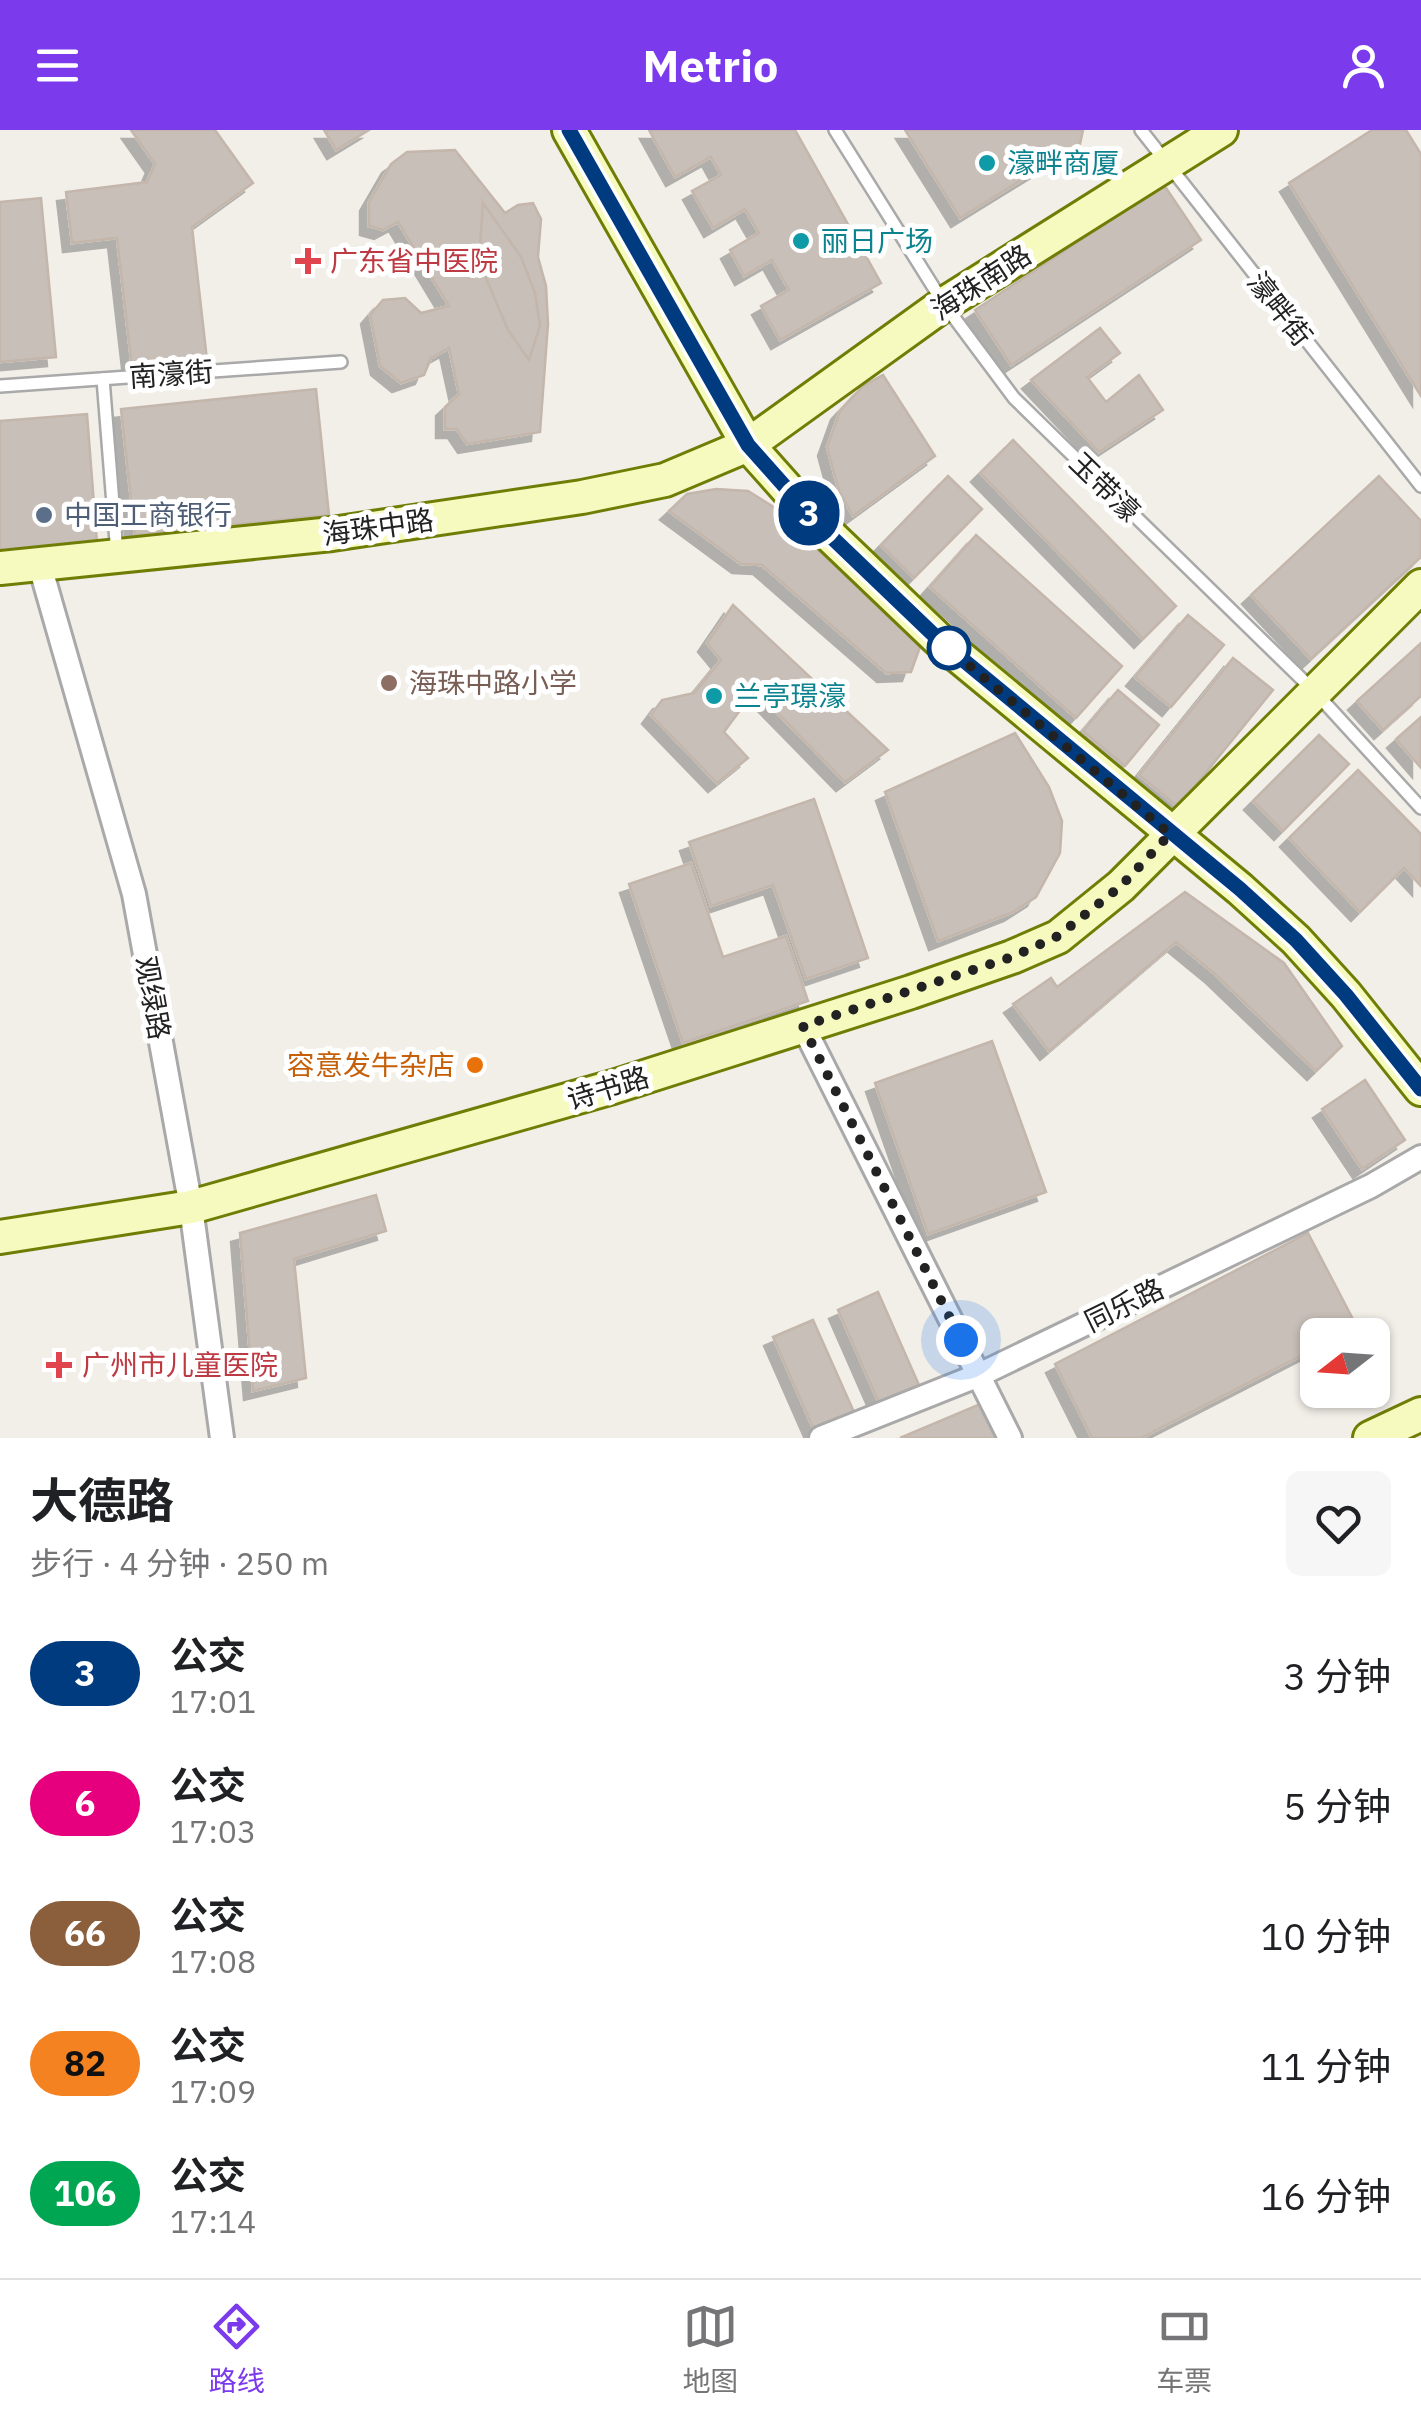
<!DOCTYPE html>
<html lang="zh">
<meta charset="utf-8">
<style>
body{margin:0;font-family:"IBM Plex Sans","Noto Sans SC",sans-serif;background:#f6f6f6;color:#202124;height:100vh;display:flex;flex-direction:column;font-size:38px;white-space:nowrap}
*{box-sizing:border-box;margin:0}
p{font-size:32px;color:#757577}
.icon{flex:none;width:55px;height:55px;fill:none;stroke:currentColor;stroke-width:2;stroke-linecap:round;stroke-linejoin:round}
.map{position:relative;height:1308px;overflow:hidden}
.panel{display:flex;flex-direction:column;background:#fff;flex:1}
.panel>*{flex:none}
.badge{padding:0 20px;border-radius:32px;font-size:35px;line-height:65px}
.needle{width:65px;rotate:253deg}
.tools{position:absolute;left:1300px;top:1188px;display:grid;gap:20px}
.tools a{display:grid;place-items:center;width:90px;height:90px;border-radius:15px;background:#fff;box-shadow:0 2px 8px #0004;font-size:50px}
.you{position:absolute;width:50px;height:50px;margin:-25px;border:8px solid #fff;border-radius:50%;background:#1a73e8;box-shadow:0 0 0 15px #1a73e833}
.map>.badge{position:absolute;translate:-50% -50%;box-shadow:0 0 0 5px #fff}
.round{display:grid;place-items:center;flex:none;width:105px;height:105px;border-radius:15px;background:#f6f6f6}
.headline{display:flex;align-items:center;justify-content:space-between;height:170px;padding:0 30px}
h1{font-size:48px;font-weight:700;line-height:75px}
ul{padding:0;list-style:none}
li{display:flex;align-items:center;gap:30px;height:130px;padding:0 30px}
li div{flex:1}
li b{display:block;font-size:38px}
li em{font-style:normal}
li .badge{min-width:110px;font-weight:700;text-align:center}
header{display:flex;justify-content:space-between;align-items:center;height:130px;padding:0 30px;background:#7c3aed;color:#fff;font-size:45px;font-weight:700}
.tabs{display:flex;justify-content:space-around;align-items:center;height:140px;border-top:2px solid #e0e0e0;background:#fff;font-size:28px;color:#757577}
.tabs a{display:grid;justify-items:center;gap:5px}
.tabs .current{color:#7c3aed}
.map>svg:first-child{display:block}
.building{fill:#c7bfb8;stroke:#c4b6ab;stroke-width:2.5;filter:url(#shadow)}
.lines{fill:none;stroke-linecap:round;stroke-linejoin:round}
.lane-casing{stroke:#a9a9a9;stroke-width:16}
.street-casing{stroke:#a9a9a9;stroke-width:28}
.secondary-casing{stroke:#707d05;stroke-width:38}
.lane{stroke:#fff;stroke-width:11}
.street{stroke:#fff;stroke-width:22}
.secondary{stroke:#f7fabf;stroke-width:32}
.line-casing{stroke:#fff;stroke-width:22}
.line{stroke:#003b80;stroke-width:15}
.walk{stroke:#222;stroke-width:10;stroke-dasharray:0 18}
.culture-dot{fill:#0f9aa8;stroke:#fff;stroke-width:4}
.health-dot{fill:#e0444e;stroke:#fff;stroke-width:4}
.service-dot{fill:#5c6f8a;stroke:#fff;stroke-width:4}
.stop-dot{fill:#fff;stroke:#003b80;stroke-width:5}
.education-dot{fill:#8d6e63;stroke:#fff;stroke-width:4}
.food-dot{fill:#e8710a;stroke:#fff;stroke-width:4}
.labels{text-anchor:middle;stroke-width:10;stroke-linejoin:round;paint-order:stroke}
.culture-label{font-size:28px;fill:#0d838f;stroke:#fff;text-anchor:start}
.health-label{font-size:28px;fill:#be3a42;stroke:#fff;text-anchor:start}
.street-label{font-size:28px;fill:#222;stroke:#fff}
.service-label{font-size:28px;fill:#4e5e75;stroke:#fff;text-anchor:start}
.education-label{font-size:28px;fill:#785e54;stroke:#fff;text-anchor:start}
.food-label{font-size:28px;fill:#c56008;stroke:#fff;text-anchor:end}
</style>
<header><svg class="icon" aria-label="menu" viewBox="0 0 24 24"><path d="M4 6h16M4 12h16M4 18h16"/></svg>Metrio<svg class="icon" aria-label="person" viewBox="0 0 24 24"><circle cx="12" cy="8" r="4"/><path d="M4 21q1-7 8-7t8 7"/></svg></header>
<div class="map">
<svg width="1421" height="1308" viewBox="0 0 1421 1308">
<defs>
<filter id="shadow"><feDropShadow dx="-9" dy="9" stdDeviation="0" flood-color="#0004"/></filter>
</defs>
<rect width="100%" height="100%" fill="#f2efe9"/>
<g class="building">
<polygon points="131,0 215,0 253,53 192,97 207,230 132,238 117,108 72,113 66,62 147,52 155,34"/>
<polygon points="324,0 369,0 336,20"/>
<polygon points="649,0 795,0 881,153 780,210 761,176 789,160 772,130 744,146 730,120 759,103 745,79 713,98 692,61 721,45 711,27 675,47"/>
<polygon points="905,0 1083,0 1080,14 960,88"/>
<polygon points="1372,0 1406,0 1421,24 1421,266 1289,53"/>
<polygon points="455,20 505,83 518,75 533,73 541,89 538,127 546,156 548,194 540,302 467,314 457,299 445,299 445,277 459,264 449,218 431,228 424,245 401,253 380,236 370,185 383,170 405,168 421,183 449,176 398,92 383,100 369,96 369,72 391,34 407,22"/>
<polygon points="1164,55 1201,110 1011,235 975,180"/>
<polygon points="41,68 56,227 0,232 0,72"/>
<polygon points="483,73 521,127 535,163 540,196 529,230 508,200 485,146 480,116"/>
<polygon points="1100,198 1120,223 1087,247 1106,272 1139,245 1163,280 1099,322 1031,250"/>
<polygon points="883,245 935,326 853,386 839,361 827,317 840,281 863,256"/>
<polygon points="316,259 329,385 135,405 121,279"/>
<polygon points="87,284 97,413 0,420 0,291"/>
<polygon points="1013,310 1176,476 1143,509 980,343"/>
<polygon points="948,346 982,379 914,448 881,415"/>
<polygon points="1379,346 1421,391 1421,427 1311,529 1251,465"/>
<polygon points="716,359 748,361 772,376 920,517 911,542 886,543 762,435 741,434 669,381 687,364"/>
<polygon points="976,405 1122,536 1076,588 930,457"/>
<polygon points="733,475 888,620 845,652 755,560 724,602 748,628 717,653 651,585 662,570 694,563 721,530 707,513"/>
<polygon points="1188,485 1224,515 1171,577 1135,547"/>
<polygon points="1421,513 1421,566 1383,600 1357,571"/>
<polygon points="1233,528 1273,560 1178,677 1139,645"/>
<polygon points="1118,560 1159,595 1125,636 1083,601"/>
<polygon points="1421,587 1421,638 1396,609"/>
<polygon points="1015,603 1049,657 1062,691 1060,723 1036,767 1013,782 938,811 885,662"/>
<polygon points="1319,605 1349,634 1283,701 1253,671"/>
<polygon points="1358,640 1421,704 1421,756 1404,738 1360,782 1289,708"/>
<polygon points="814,669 868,828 806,849 773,755 711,776 689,712"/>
<polygon points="691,733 723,827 786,806 808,871 683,913 629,754"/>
<polygon points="1185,762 1284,833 1342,916 1316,941 1215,844 1176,812 1049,921 1013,874 1051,848 1057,857"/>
<polygon points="992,911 1046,1062 928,1104 875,953"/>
<polygon points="1365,950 1405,1010 1362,1039 1322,979"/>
<polygon points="376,1065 386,1101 294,1129 306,1248 253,1261 240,1103"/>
<polygon points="1308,1103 1357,1197 1340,1205 1318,1205 1318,1217 1141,1308 1092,1308 1055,1234"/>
<polygon points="878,1162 919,1255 879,1273 838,1180"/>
<polygon points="813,1190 854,1282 814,1300 773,1207"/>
<polygon points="980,1274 996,1308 900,1308"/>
</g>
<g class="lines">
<defs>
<g id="lane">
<polyline points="835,0 944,174 1014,268 1314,561 1421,678"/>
<polyline points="1141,0 1421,356"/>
<polyline points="103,249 117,424"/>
<polyline points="0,256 341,232"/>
</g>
<g id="street">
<polyline points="40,436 134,764 191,1077 222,1308"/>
<polyline points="803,896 1010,1308"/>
<polyline points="821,1308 979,1245 1371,1056 1421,1027"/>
</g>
<g id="secondary">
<polyline points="569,0 748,315 820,396 939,510 1240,759 1296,810 1346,865 1421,959"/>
<polyline points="0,438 332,404 582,367 665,350 748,315 944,174 1221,0"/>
<polyline points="0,1107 191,1077 613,957 911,862 1012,827 1058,807 1121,756 1421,456"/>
<polyline points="1370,1308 1421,1284"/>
</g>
</defs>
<use href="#lane" class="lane-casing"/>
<use href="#street" class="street-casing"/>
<use href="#secondary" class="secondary-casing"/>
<use href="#lane" class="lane"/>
<use href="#street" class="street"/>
<use href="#secondary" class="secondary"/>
</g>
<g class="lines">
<defs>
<polyline id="line" points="569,0 748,315 820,396 939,510 1240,759 1296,810 1346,865 1421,959"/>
</defs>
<use href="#line" class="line-casing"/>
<use href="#line" class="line"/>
<polyline class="walk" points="949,518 939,510 1170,704 1121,756 1058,806 1012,827 803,896 961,1210"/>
</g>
<g class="culture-dot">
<circle cx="987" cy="33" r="10"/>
<circle cx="801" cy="111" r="10"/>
<circle cx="714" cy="566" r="10"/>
</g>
<g class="health-dot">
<path d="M303 116h10v10h10v10h-10v10h-10v-10h-10v-10h10z"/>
<path d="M54 1220h10v10h10v10h-10v10h-10v-10h-10v-10h10z"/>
</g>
<circle class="service-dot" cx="44" cy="385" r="10"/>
<circle class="stop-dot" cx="949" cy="518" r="20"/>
<circle class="education-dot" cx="389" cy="553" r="10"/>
<circle class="food-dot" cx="475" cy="935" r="10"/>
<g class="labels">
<g class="culture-label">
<text x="1007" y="43">濠畔商厦</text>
<text x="821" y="121">丽日广场</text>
<text x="734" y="576">兰亭璟濠</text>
</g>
<g class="health-label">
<text x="330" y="141">广东省中医院</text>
<text x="82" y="1245">广州市儿童医院</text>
</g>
<g class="street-label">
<text transform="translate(981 152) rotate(-33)" y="10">海珠南路</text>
<text transform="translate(1280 179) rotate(52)" y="10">濠畔街</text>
<text transform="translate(171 244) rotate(-4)" y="10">南濠街</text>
<text transform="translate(1105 357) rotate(44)" y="10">玉带濠</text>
<text transform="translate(378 397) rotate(-8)" y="10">海珠中路</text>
<text transform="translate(153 868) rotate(80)" y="10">观绿路</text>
<text transform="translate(608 958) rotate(-17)" y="10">诗书路</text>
<text transform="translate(1124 1175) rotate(-26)" y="10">同乐路</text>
</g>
<g class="service-label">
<text x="64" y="395">中国工商银行</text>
</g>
<g class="education-label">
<text x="409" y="563">海珠中路小学</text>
</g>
<g class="food-label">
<text x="455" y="945">容意发牛杂店</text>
</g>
</g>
</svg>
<div class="tools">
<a><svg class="needle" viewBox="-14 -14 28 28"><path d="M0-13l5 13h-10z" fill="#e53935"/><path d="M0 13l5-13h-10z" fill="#757577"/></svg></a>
</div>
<div class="you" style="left:961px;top:1210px"></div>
<b class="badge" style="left:809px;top:383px;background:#003b80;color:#fff">3</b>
</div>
<section class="panel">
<div class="headline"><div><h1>大德路</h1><p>步行 · 4 分钟 · 250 m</p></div><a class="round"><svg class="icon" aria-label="heart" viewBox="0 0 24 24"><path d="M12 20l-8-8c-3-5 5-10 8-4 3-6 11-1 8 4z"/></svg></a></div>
<ul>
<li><span class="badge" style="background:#003b80;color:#fff">3</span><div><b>公交</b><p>17:01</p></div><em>3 分钟</em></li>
<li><span class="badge" style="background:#e6007e;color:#fff">6</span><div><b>公交</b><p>17:03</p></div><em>5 分钟</em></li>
<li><span class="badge" style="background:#8b5e3c;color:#fff">66</span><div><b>公交</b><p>17:08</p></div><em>10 分钟</em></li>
<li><span class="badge" style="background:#f58220;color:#111">82</span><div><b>公交</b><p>17:09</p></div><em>11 分钟</em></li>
<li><span class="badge" style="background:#00a651;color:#fff">106</span><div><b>公交</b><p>17:14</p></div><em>16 分钟</em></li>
</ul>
</section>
<nav class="tabs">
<a class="current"><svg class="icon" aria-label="directions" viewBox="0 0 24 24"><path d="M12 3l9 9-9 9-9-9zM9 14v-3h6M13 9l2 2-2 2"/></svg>路线</a>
<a><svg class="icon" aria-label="map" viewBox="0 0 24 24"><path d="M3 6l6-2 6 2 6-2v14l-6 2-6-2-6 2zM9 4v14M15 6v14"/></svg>地图</a>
<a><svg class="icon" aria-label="tickets" viewBox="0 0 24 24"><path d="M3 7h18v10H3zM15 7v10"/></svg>车票</a>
</nav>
